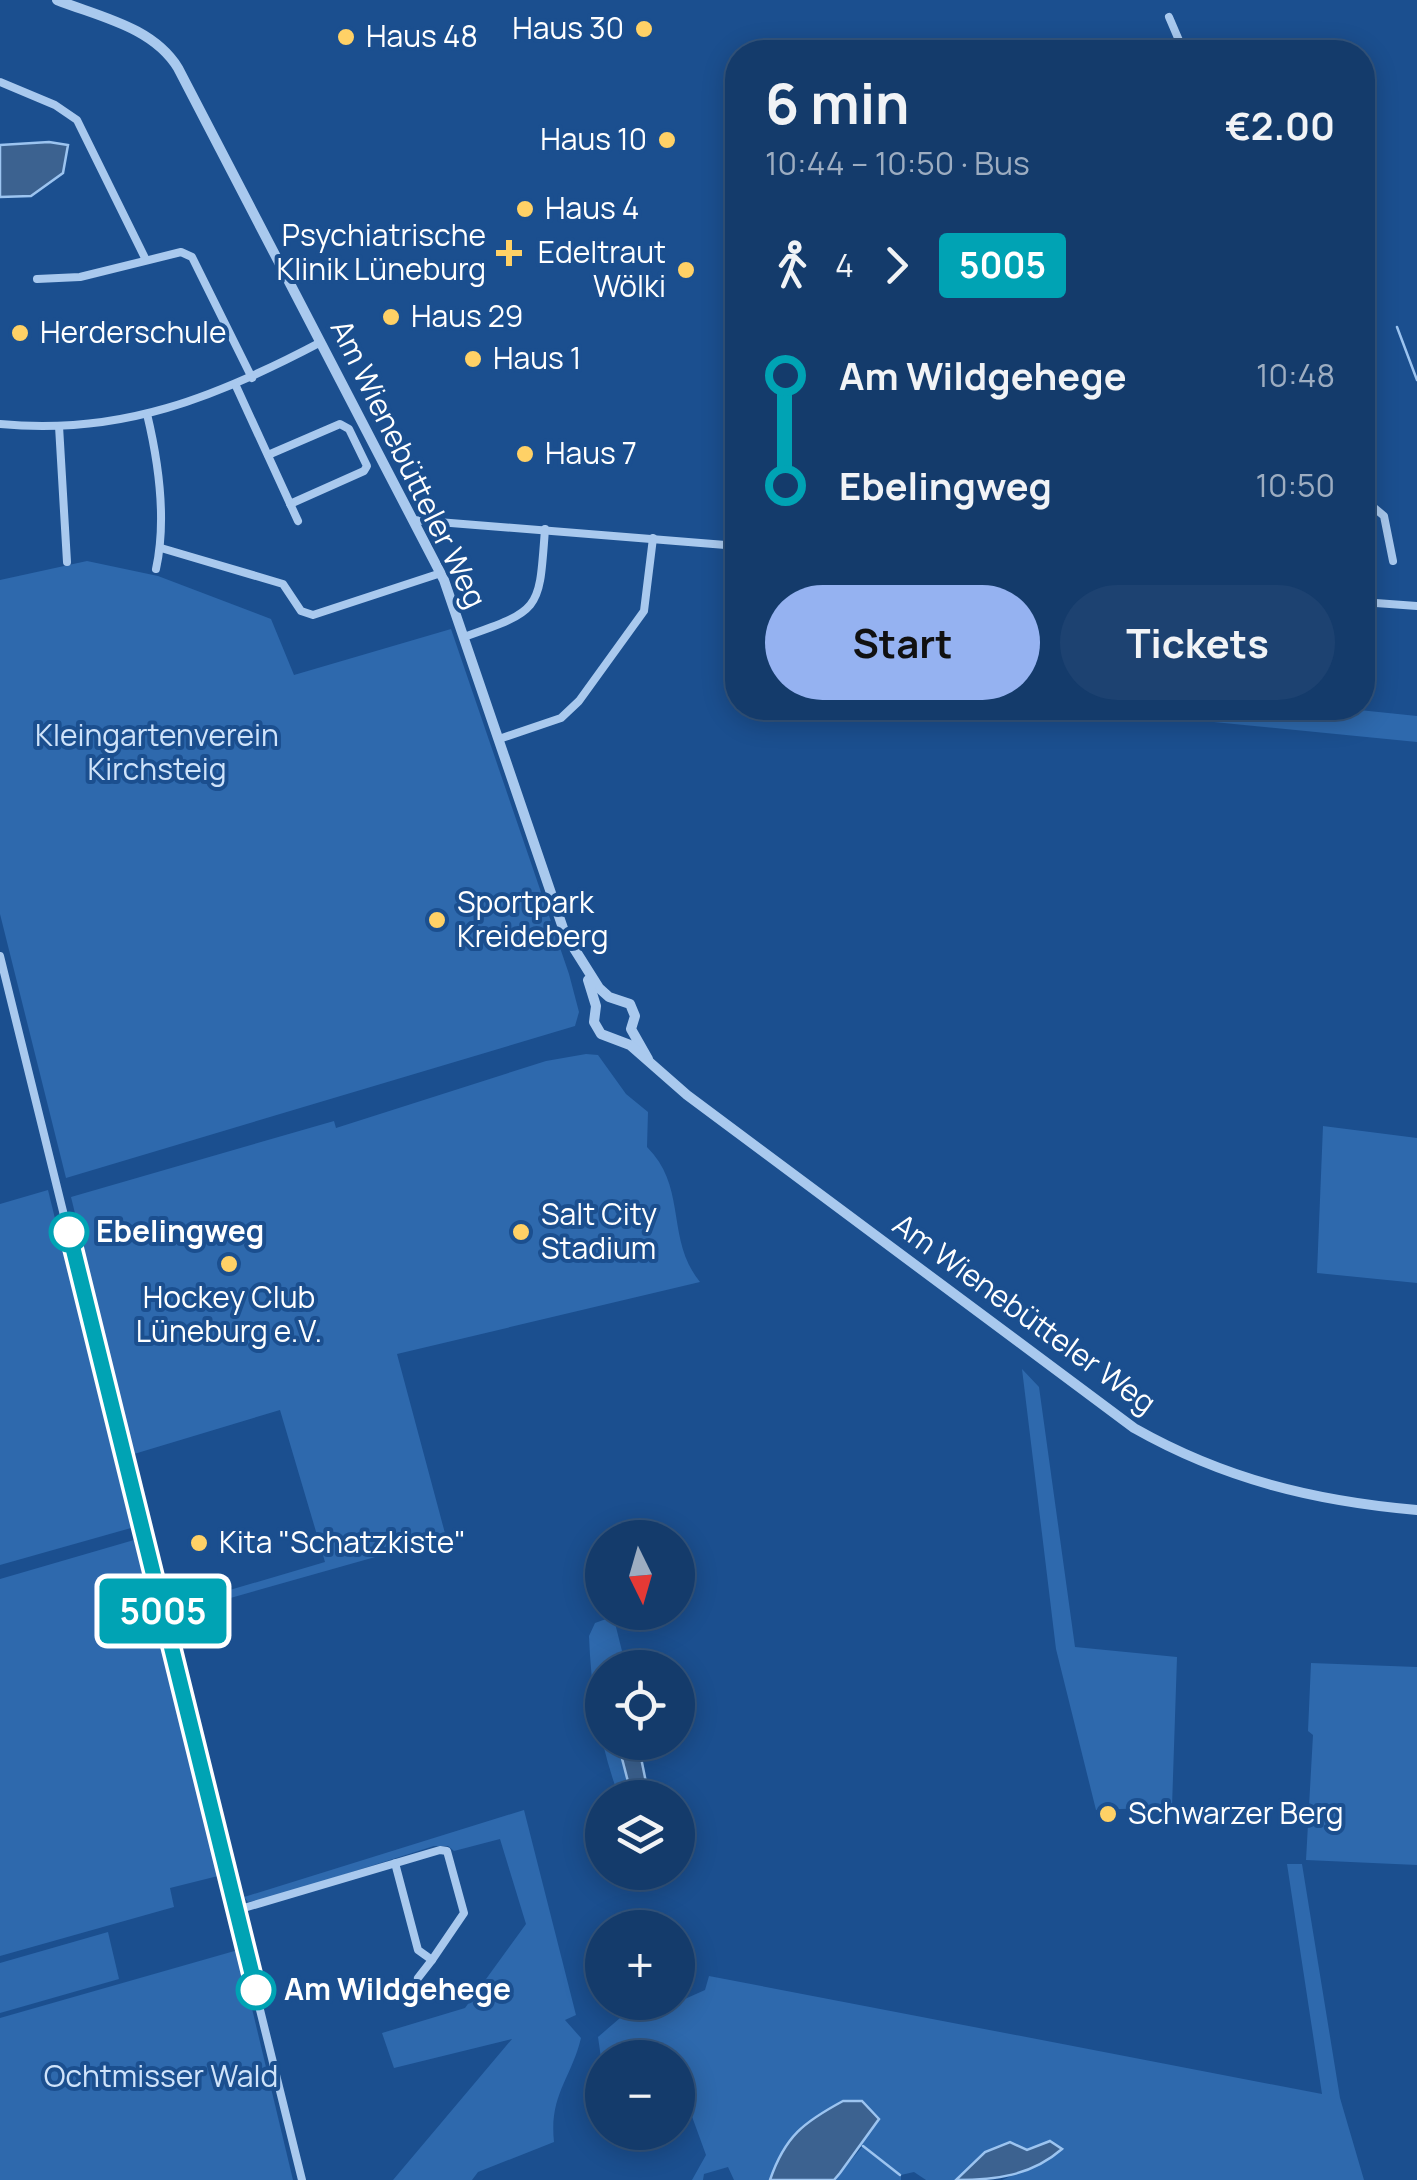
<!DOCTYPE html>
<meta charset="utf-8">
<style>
body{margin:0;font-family:Manrope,sans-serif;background:#1d4271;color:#f1f3f6;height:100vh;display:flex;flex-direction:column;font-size:38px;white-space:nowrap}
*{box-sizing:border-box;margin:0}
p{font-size:32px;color:#9dadc1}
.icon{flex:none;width:55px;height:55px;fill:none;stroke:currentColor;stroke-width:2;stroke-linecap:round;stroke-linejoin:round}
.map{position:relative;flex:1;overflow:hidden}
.details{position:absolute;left:725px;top:40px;width:650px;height:680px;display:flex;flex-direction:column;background:#143b6b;border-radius:40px;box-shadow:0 5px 25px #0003,0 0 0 2px #33557e}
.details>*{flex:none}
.badge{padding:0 20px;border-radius:8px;font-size:35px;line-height:65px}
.needle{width:65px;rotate:175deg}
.tools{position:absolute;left:585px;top:1520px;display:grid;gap:20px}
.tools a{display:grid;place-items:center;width:110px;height:110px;border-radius:50%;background:#143b6b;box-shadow:0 5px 25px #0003,0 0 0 2px #33557e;font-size:50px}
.map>.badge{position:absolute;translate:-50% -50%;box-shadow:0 0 0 5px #fff}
.legs{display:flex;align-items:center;gap:15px;height:110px;padding:0 40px;font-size:32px}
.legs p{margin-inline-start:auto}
.overview{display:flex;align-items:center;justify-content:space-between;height:170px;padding:0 40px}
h1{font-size:55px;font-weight:700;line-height:75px}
.primary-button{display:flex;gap:20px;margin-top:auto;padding:20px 40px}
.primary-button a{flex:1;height:115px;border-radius:60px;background:#95b2f1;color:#111;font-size:40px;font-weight:700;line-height:115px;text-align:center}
.primary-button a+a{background:#1d4271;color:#f1f3f6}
ul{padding:0 40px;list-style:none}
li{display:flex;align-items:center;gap:35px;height:110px;font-size:38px}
li i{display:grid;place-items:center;width:15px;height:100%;margin:0 12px;background:currentColor}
li i::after{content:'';width:25px;height:25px;margin:-12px;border:8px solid;border-radius:50%;background:#143b6b}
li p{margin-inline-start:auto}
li:first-child i{background:linear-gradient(#0000 50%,currentColor 0)}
li:last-child i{background:linear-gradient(currentColor 50%,#0000 0)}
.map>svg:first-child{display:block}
.green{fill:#2e69ad}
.water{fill:#3c6290;stroke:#9cc4f0;stroke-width:2.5}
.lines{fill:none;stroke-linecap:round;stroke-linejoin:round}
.stream{stroke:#9cc4f0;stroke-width:2.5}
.minor{stroke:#a9c9ee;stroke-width:8}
.tertiary{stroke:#a9c9ee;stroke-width:10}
.line-1-casing{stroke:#fff;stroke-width:22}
.line-1{stroke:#00a3b4;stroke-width:15}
.poi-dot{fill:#ffd166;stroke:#1b4f8f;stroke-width:4}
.stop-1-dot{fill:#fff;stroke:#00a3b4;stroke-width:5}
.labels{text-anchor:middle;stroke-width:8;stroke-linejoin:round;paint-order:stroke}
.poi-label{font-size:30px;fill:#fff;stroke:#1b4f8f;text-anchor:start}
.street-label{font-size:30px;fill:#fff;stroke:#1b4f8f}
.park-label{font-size:30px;fill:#cfe3fa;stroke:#1b4f8f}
.stop-label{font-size:30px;font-weight:bold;fill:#fff;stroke:#1b4f8f;text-anchor:start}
</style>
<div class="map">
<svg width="1417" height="2180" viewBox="0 0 1417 2180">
<rect width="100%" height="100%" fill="#1b4f8f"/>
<g class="green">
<polygon points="87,561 158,576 271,619 294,675 451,629 569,974 579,1012 575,1026 66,1178 0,914 0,580"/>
<polygon points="1072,708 1340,708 1417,716 1417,742"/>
<path d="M586,1054L598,1055L626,1094L648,1112L647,1147C688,1188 665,1239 700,1282L397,1354L446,1537L174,1614L172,1607L325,1562L280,1410L134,1454L71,1197L334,1121L336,1128L546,1061Z"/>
<polygon points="1323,1126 1417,1138 1417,1283 1317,1273"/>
<polygon points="48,1190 131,1528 0,1565 0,1204"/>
<polygon points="1022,1369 1039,1387 1075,1647 1177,1657 1172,1807 1096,1810 1056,1649"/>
<polygon points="134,1540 218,1876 170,1888 174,1907 0,1956 0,1579"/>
<path d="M606,1619L615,1623L626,1667L602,1668V1742L618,1743L632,1797H619C600,1745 591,1692 589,1636L595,1623Z"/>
<polygon points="1311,1663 1417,1667 1417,1865 1306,1860 1313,1735 1308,1731"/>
<path d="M524,1810L576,2015L565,2020L581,2038C571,2079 549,2095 554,2142L478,2172L472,2180H393L512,2039L394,2068L382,2033L465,2008L526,1924L500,1839L454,1851L448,1846H434L270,1898L248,1902L244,1897Z"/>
<polygon points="1287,1864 1302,1864 1340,2098 1364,2180 1002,2180 1050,2159 1061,2149 1050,2141 1027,2150 1010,2142 985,2152 956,2180 926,2180 914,2172 901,2175 901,2180 834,2180 863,2146 770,2180 734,2180 728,2167 704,2174 703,2180 692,2180 706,2155 678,2078 678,2058 602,2058 602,2065 598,2037 620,2018 678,2002 705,1990 709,1976 1322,2094"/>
<polygon points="108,1932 119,1979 0,2013 0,1963"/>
<polygon points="238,1950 293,2180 0,2180 0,2018"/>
</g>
<g class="water">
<polygon points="49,142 68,145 63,173 31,196 0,197 0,145"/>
<polygon points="618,1743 638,1743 649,1797 632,1797"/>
<path d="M843,2101H862L879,2119L840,2173L834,2180H770C785,2136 804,2122 843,2101Z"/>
<path d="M1050,2141L1062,2149C1031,2176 995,2180 956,2180L985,2152L1010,2142L1027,2150Z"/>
</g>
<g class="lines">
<g class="stream">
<polyline points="1397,327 1417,380"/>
<polyline points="863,2146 900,2175"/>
</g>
<g class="minor">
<polyline points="1169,17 1184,52"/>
<polyline points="0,82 55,105 77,120 145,258"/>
<polyline points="37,279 80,277 181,252 192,257 252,378"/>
<polyline points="236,386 298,521"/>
<path d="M147,414C159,464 167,519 156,569"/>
<path d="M0,424C120,436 217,397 321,342"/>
<polyline points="59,426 67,562"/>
<polyline points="268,455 340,424 349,429 367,466 364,471 290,504"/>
<polyline points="1362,469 1372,506 1362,514"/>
<polyline points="1372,506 1384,516 1393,561"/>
<polyline points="413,520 738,546"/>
<polyline points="161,548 283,584 301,611 313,615 441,573"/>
<polyline points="1362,602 1417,606"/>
<path d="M464,637C542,610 539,610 545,529"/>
<polyline points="499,739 561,718 579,701 644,611 653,538"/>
<polyline points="0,956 302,2180"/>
<polyline points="237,1910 440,1850 447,1851 464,1913 432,1960 418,1950 395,1863"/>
<polyline points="418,1978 432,1960"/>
</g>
<g class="tertiary">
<path d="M57,0C100,17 153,27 178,68L444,580L565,934L599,988L609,997L630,1004L635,1016L631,1029L648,1059"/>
<path d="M588,980L596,1006L594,1022L601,1034L630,1045L687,1095L1134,1428C1224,1479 1314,1501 1417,1510"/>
</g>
</g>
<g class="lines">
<defs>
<polyline id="line-1" points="69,1232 256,1990"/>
</defs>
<use href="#line-1" class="line-1-casing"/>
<use href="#line-1" class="line-1"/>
</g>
<g class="poi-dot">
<circle cx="644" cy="29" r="10"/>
<circle cx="346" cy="37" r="10"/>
<circle cx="667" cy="140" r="10"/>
<circle cx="525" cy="209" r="10"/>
<path d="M504 238h10v10h10v10h-10v10h-10v-10h-10v-10h10z"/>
<circle cx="686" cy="270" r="10"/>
<circle cx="391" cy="317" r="10"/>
<circle cx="20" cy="333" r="10"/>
<circle cx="473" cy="359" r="10"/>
<circle cx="525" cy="454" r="10"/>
<circle cx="437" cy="920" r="10"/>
<circle cx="521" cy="1232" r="10"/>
<circle cx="229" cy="1264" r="10"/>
<circle cx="199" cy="1543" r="10"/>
<circle cx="1108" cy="1814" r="10"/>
</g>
<g class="stop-1-dot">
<circle cx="69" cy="1232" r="18"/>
<circle cx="256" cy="1990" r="18"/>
</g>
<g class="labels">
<g class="poi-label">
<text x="624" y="39" text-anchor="end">Haus 30</text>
<text x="366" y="47">Haus 48</text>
<text x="647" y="150" text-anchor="end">Haus 10</text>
<text x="545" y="219">Haus 4</text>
<text x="486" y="246" text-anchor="end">Psychiatrische<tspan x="486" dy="34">Klinik Lüneburg</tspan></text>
<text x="666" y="263" text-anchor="end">Edeltraut<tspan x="666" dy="34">Wölki</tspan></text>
<text x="411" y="327">Haus 29</text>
<text x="40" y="343">Herderschule</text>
<text x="493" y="369">Haus 1</text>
<text x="545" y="464">Haus 7</text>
<text x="457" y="913">Sportpark<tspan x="457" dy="34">Kreideberg</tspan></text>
<text x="541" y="1225">Salt City<tspan x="541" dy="34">Stadium</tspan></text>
<text x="229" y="1308" text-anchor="middle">Hockey Club<tspan x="229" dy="34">Lüneburg e.V.</tspan></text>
<text x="219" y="1553">Kita "Schatzkiste"</text>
<text x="1128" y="1824">Schwarzer Berg</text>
</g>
<g class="street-label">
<text transform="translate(408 464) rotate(64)" y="10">Am Wienebütteler Weg</text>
<text transform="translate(1024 1314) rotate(36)" y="10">Am Wienebütteler Weg</text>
</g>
<g class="park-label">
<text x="157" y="746">Kleingartenverein<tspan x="157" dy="34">Kirchsteig</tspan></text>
<text x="161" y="2087">Ochtmisser Wald</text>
</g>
<g class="stop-label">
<text x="96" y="1242">Ebelingweg</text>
<text x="284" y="2000">Am Wildgehege</text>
</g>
</g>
</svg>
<div class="tools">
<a><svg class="needle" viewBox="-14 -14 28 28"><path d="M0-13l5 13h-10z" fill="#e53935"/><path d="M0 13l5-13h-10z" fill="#9dadc1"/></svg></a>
<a><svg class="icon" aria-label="locate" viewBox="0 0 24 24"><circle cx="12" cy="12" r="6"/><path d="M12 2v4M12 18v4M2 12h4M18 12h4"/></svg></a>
<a><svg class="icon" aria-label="layers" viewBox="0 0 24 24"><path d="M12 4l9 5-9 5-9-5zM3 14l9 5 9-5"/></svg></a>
<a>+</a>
<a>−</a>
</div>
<b class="badge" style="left:163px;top:1611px;background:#00a3b4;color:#fff">5005</b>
<section class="details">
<div class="overview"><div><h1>6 min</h1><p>10:44 – 10:50 · Bus</p></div><b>€2.00</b></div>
<div class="legs"><svg class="icon" aria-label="walk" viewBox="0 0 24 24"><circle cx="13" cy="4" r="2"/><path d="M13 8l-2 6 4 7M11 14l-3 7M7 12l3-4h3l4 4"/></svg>4<svg class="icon" aria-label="forward" viewBox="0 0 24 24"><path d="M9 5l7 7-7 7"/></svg><b class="badge" style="background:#00a3b4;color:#fff">5005</b></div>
<ul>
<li><i style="color:#00a3b4"></i><b>Am Wildgehege</b><p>10:48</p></li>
<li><i style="color:#00a3b4"></i><b>Ebelingweg</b><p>10:50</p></li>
</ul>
<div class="primary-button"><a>Start</a><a>Tickets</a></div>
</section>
</div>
